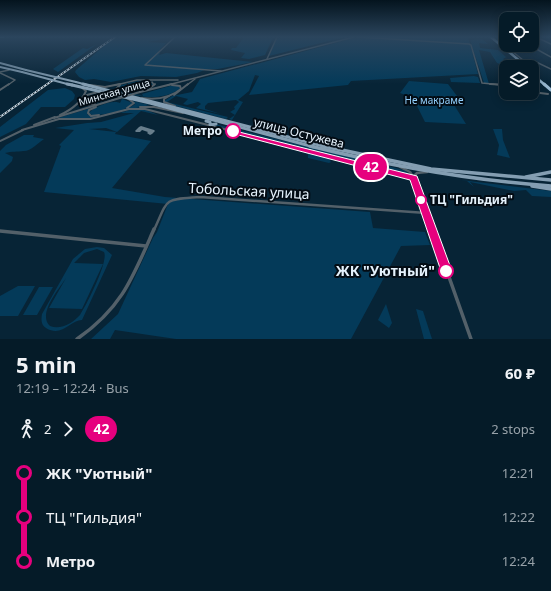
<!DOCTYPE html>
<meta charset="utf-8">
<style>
body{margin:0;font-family:"Noto Sans",sans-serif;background:#132834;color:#f1f3f6;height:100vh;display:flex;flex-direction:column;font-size:15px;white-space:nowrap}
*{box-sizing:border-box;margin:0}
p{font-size:13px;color:#97a1a8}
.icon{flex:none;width:22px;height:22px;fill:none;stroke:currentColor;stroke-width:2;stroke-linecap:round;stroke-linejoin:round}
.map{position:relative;height:339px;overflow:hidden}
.drawer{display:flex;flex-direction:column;background:#051b28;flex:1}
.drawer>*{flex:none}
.badge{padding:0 8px;border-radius:13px;font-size:14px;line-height:26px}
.tools{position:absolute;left:499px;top:12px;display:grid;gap:8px}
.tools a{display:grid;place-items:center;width:40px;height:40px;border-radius:8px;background:#051b28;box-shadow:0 2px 10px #0003,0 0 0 1px #263945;font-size:20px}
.map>.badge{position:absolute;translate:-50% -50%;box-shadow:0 0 0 2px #fff}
.legs{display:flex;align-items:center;gap:6px;height:44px;padding:0 16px;font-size:13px}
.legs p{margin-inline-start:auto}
.overview{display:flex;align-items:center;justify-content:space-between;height:68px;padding:0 16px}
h1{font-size:22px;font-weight:700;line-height:30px}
ul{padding:0 16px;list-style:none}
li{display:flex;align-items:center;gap:14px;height:44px;font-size:15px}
li i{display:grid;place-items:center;width:6px;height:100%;margin:0 5px;background:currentColor}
li i::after{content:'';width:10px;height:10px;margin:-5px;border:3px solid;border-radius:50%;background:#051b28}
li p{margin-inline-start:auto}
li:first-child i{background:linear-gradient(#0000 50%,currentColor 0)}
li:last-child i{background:linear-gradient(currentColor 50%,#0000 0)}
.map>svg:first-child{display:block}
.green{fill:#043a59;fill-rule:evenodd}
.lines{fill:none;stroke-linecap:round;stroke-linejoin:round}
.taxiway{fill:#687e8c;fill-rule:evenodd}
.minor-far3{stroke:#536069;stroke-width:1.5}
.minor-far2{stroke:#536069;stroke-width:2}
.minor-far1{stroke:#536069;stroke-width:2.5}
.minor{stroke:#536069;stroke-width:3.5}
.major-far2{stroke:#849eb2;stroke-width:2}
.major-far1{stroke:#849eb2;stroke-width:3}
.major{stroke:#849eb2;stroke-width:3.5}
.highway-far1{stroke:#97b7cf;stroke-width:2.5}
.highway{stroke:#97b7cf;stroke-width:3}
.rail-casing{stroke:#c9d8e3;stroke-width:2}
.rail{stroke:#030c14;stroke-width:1;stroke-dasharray:2;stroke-linecap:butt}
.minor-bridge{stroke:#536069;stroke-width:2}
.major-bridge-far1{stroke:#849eb2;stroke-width:2}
.major-bridge{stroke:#849eb2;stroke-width:3}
.line-1{fill:#e6007e;stroke:#fff}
.stop-1-dot{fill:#fff;stroke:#e6007e;stroke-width:2}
.labels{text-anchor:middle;stroke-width:4;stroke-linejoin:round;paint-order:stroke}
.far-street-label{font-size:10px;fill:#e5f2fc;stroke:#030c14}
.far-park-label{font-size:10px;fill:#93d0fd;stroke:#030c14}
.stop-label{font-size:12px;font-weight:bold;fill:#e5f2fc;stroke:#030c14;text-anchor:end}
.street-label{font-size:12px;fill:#e5f2fc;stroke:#030c14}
.near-street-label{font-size:14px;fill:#e5f2fc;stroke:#030c14}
.near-stop-label{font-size:14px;font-weight:bold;fill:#e5f2fc;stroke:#030c14;text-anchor:end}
</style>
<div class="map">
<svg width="551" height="339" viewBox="0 0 551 339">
<rect width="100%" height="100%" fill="#072436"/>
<g class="green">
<polygon points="115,37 162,37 159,40 148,42 166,43 158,52 160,53 159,55 166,53 253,62 218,69 207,69 197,73 176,77 141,76 111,82 94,79 85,80 79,77 75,72 76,70 112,39 122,38"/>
<polygon points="244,37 273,38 265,55 249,59 241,58 245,53 231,50 232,48 236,48"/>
<polygon points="281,37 345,37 269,56 276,40"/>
<polygon points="358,37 483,37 468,37 478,74 351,81 348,85 249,95 259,76 255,75 249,91 238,100 243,102 232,120 229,119 235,115 230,112 235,109 234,107 239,102 236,100 208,103 205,106 205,109 221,114 196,108 201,104 198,102 187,105 183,104 188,99 176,96 167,102 228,117 226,119 168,104 164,101 172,96 192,92 200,79"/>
<polygon points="482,39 488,44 479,43 480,48 498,50 506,57 503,59 510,63 503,65 497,63 490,52 479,50 489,84 484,83 470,40"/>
<polygon points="97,44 58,72 53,69 83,48 87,49"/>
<polygon points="474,76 478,77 480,83 451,82 450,78"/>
<path d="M139,81L154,84C148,90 136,89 131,93L143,96L142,94L170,86H179L180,89C159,102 138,97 117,90L118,86L126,84L128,87L132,86L128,85V83Z"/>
<polygon points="409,81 448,84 460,100 451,100 466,124 425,122 413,98 400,93"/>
<polygon points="65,88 72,91 75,95 74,99 65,107 41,107 26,124 0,137 0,127 48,90"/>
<polygon points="95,93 116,97 90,105 83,104 83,101 88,95"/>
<path d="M122,99L133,103C125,112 103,115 92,115L89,113C93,107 113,99 120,103Z"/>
<path d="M133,101L150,105L90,118H58L91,108L87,114C93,120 129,110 135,104Z"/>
<polygon points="136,108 142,108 158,115 141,111 117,132 106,128 89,129 116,132 115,134 151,141 112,188 165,197 370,212 373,228 425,232 430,245 401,246 351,339 176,339 115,330 110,339 91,339 118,314 153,238 157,232 168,204 44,192 61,146 59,145 74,130 55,128 87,123 101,122 134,113 120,113"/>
<polygon points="215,124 404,170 411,175 409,176 213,125"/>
<polygon points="493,129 502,129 503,140 510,158 497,155 499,145"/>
<path d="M24,135H34L33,137L44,139C38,143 31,151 24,151C17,152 12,151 5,153L13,157L12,161L0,173V151L6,145Z"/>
<polygon points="309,151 327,156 331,162 329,163 308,158 308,154 304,153"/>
<polygon points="461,180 551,191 551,197 532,196 526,190 514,191 470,182 474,187 467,181"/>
<path d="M97,247L104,248L112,255L82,320C70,320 62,338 46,328C41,325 41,320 42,314L73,259L85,249ZM97,249L104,252C109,261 86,306 80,315C73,323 61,330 50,326C37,314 59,289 66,278L49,308L82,309L103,264L74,263L84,253Z"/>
<polygon points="18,286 35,286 18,316 0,316 0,296"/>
<polygon points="39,287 53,287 37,315 23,315"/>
<polygon points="386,304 392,323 389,328 378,320"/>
<polygon points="416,309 423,311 432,339 424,339"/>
</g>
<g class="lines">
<polygon class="taxiway" points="141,126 154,130 155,131 152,134 150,135 147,133 148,132 142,130 140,132 136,132 135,131 139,127"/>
<g class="minor-far3">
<polyline points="175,37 145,65 221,71"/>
<polyline points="359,37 469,44 471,45 482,83 502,85"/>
<polyline points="499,37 498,40 523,60 534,61 551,69"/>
<polyline points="536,37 551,44"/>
<polyline points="529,45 551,57"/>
<polyline points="267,59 277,37"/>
<polyline points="0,72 9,70"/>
<polyline points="0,73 15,80 8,85"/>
<polyline points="152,82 154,85"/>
<polyline points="116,85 137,80 178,80"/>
<polyline points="168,85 354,37"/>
<polyline points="187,85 195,79"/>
</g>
<g class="minor-far2">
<polyline points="490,84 506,85"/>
<polyline points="90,85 105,87 120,84"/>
<polyline points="120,85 115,90 120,92"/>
<polyline points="150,88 155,84"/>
<polyline points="0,90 9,84"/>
<polyline points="140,92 172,84"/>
<polyline points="532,92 548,94"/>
<polyline points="174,95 188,84"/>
<polyline points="169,96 164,99 164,102 175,106"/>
<polyline points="127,98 134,103 127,108"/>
<path d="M142,98C156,100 170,98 181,89L180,86L172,85"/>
<polyline points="95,104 84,105 81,103 87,95 98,92"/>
<polyline points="96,107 89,110 88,113 91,116 99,115"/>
<polyline points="140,107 154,107 183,113"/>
<polyline points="129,109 145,109 295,147"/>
<path d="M60,115C71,110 81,103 86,91L82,88"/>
<polyline points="54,118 113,100"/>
<polyline points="34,125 55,117"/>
<polyline points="22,130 59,119 90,119 129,109"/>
<polyline points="0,141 23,130"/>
</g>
<g class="minor-far1">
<polyline points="291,146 414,178"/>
<polyline points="400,167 410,172 413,177 432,230"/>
<polyline points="414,176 417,173 427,172"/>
<path d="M154,230C169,197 163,200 200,197L426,213"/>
</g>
<g class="minor">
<polyline points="432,229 471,339"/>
<polyline points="0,231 146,246"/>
<path d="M77,339C122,308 133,277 154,229"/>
</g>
<g class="major-far2">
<polyline points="0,37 3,37"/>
<polyline points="0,63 26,70"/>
<polyline points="0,67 22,72"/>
<polyline points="76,82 87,85"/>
</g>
<g class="major-far1">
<polyline points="83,84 327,147"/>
<polyline points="72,85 150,103 314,147"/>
<polyline points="206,121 210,122 210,125 216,124"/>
</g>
<g class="major">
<path d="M310,146C390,166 469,180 551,186"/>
<polyline points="323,146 431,169 551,180"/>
<polyline points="526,177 551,172"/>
<polyline points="532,186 551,189"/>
</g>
<g class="highway-far1">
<polyline points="491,37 527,67"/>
<polyline points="532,74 545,85"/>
</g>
<polyline class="highway" points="544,84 551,90"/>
<defs>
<polyline id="rail" points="0,117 115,37"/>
</defs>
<use href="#rail" class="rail-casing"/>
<use href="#rail" class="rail"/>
<polyline class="minor-bridge" points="113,100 140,92"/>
<g class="major-bridge-far1">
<polyline points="26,70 76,82"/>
<polyline points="22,72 71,85"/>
</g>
<polyline class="major-bridge" points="67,84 72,85"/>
</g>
<linearGradient id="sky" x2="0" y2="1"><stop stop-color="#04141e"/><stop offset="0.44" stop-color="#2b455d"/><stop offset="1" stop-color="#2b455d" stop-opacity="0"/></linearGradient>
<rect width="551" height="84" fill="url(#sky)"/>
<polygon class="line-1" points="231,130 417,176 452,271 450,275 446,276 443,275 441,271 410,180 231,133"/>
<g class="stop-1-dot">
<circle cx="233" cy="131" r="7"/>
<circle cx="421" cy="200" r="5"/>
<circle cx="446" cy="271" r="7"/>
</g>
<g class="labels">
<g class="far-street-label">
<text transform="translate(114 92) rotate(-16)" y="4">Минская улица</text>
</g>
<g class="far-park-label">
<text x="434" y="104">Не макраме</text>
</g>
<g class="stop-label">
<text x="222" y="135">Метро</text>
<text x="430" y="204" text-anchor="start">ТЦ "Гильдия"</text>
</g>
<g class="street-label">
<text transform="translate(299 133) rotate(14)" y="4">улица Остужева</text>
</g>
<g class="near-street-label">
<text transform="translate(249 191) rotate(3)" y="5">Тобольская улица</text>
</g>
<g class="near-stop-label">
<text x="435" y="276">ЖК "Уютный"</text>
</g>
</g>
</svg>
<div class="tools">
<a><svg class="icon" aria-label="locate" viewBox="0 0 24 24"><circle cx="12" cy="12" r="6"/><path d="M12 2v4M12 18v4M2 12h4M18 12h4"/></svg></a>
<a><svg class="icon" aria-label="layers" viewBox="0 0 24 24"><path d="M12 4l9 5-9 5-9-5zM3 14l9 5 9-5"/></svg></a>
</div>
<b class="badge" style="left:371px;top:167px;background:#e6007e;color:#fff">42</b>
</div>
<section class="drawer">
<div class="overview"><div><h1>5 min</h1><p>12:19 – 12:24 · Bus</p></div><b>60 ₽</b></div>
<div class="legs"><svg class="icon" aria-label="walk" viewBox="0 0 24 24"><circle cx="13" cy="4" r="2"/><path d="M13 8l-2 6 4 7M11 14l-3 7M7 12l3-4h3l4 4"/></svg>2<svg class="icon" aria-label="forward" viewBox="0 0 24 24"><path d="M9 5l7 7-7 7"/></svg><b class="badge" style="background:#e6007e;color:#fff">42</b><p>2 stops</p></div>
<ul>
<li><i style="color:#e6007e"></i><b>ЖК &quot;Уютный&quot;</b><p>12:21</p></li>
<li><i style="color:#e6007e"></i><span>ТЦ &quot;Гильдия&quot;</span><p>12:22</p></li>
<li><i style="color:#e6007e"></i><b>Метро</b><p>12:24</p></li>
</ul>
</section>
